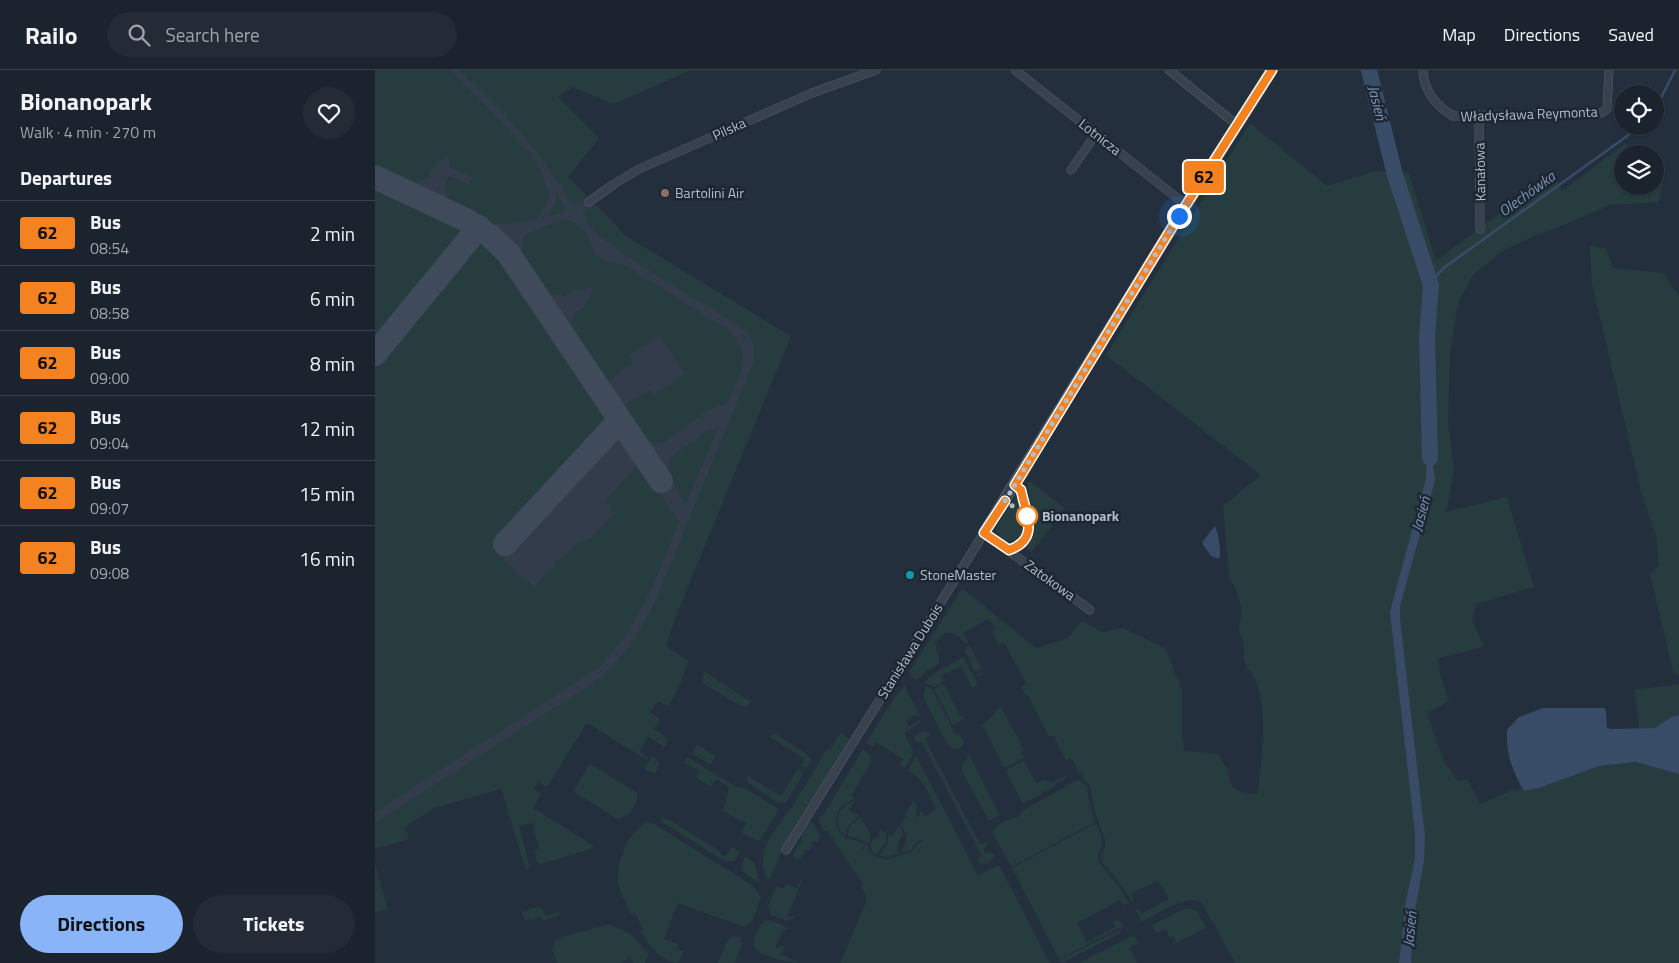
<!DOCTYPE html>
<meta charset="utf-8">
<style>
body{margin:0;font-family:"Titillium Web",sans-serif;background:#242b36;color:#f1f3f6;height:100vh;display:flex;flex-direction:column;font-size:19px;white-space:nowrap}
*{box-sizing:border-box;margin:0}
p{font-size:16px;color:#a0a4aa}
.icon{flex:none;width:28px;height:28px;fill:none;stroke:currentColor;stroke-width:2;stroke-linecap:round;stroke-linejoin:round}
.map{position:relative;flex:1;overflow:hidden}
.panel{display:flex;flex-direction:column;background:#1b232e;width:375px}
.panel>*{flex:none}
.badge{padding:0 10px;border-radius:4px;font-size:18px;line-height:32px}
.buttons{position:absolute;left:1239px;top:15px;display:grid;gap:10px}
.buttons a{display:grid;place-items:center;width:50px;height:50px;border-radius:50%;background:#1b232e;box-shadow:0 1px 4px #0004,0 0 0 1px #39404a;font-size:25px}
.you{position:absolute;width:25px;height:25px;margin:-12px;border:4px solid #fff;border-radius:50%;background:#1a73e8;box-shadow:0 0 0 8px #1a73e833}
.map>.badge{position:absolute;translate:-50% -50%;box-shadow:0 0 0 2px #fff}
h2{padding:0 20px;font-size:19px;line-height:45px}
.round{display:grid;place-items:center;flex:none;width:52px;height:52px;border-radius:26px;background:#242b36}
.head{display:flex;align-items:center;justify-content:space-between;height:85px;padding:0 20px}
h1{font-size:24px;font-weight:700;line-height:38px}
.cta{display:flex;gap:10px;margin-top:auto;padding:10px 20px}
.cta a{flex:1;height:58px;border-radius:30px;background:#8ab4f8;color:#111;font-size:20px;font-weight:700;line-height:58px;text-align:center}
.cta a+a{background:#242b36;color:#f1f3f6}
ul{padding:0;list-style:none}
li{display:flex;align-items:center;gap:15px;height:65px;padding:0 20px;border-top:1px solid #39404a}
li div{flex:1}
li b{display:block;font-size:19px}
li em{font-style:normal}
li .badge{min-width:55px;font-weight:700;text-align:center}
header{display:flex;align-items:center;gap:30px;box-sizing:border-box;height:70px;padding:0 25px;background:#1b232e;border-bottom:1px solid #39404a}
header strong{font-size:24px}
nav{display:flex;gap:28px;margin-inline-start:auto;font-size:18px}
.search{width:350px;height:45px;background:#242b36;display:flex;align-items:center;gap:12px;box-sizing:border-box;padding:0 18px;border-radius:28px;color:#a0a4aa;font-size:19px}
main{display:flex;flex:1;min-height:0}
.map>svg:first-child{display:block}
.airport{fill:#323c4b}
.green{fill:#263c3f}
.water{fill:#394c67}
.lines{fill:none;stroke-linecap:round;stroke-linejoin:round}
.stream{stroke:#394c67;stroke-width:2.5}
.river{stroke:#394c67;stroke-width:16}
.taxiway{stroke:#3f4a5a;stroke-width:24}
.minor-casing{stroke:#565f6c;stroke-width:9}
.tertiary-casing{stroke:#565f6c;stroke-width:12}
.minor{stroke:#38414e;stroke-width:8}
.tertiary{stroke:#38414e;stroke-width:10}
.line-casing{stroke:#fff;stroke-width:11}
.line{stroke:#f58220;stroke-width:8}
.walk{stroke:#b4bcc9;stroke-width:5;stroke-dasharray:0 9}
.education-dot{fill:#8d6e63;stroke:#1d2633;stroke-width:2}
.stop-dot{fill:#fff;stroke:#f58220;stroke-width:2.5}
.culture-dot{fill:#0f9aa8;stroke:#1d2633;stroke-width:2}
.labels{text-anchor:middle;stroke-width:5;stroke-linejoin:round;paint-order:stroke}
.street-label{font-size:14px;fill:#b4bcc9;stroke:#1d2633}
.poi-label{font-size:14px;fill:#b4bcc9;stroke:#1d2633;text-anchor:start}
.stop-label{font-size:14px;font-weight:bold;fill:#b4bcc9;stroke:#1d2633;text-anchor:start}
.water-label{font-size:15px;font-style:italic;fill:#7c92b1;stroke:#1d2633}
</style>
<header>
<strong>Railo</strong>
<div class="search"><svg class="icon" aria-label="search" viewBox="0 0 24 24"><circle cx="10" cy="10" r="6"/><path d="M15 15l6 6"/></svg>Search here</div>
<nav><a>Map</a><a>Directions</a><a>Saved</a></nav>
</header>
<main>
<section class="panel">
<div class="head"><div><h1>Bionanopark</h1><p>Walk · 4 min · 270 m</p></div><a class="round"><svg class="icon" aria-label="heart" viewBox="0 0 24 24"><path d="M12 20l-8-8c-3-5 5-10 8-4 3-6 11-1 8 4z"/></svg></a></div>
<h2>Departures</h2>
<ul>
<li><span class="badge" style="background:#f58220;color:#111">62</span><div><b>Bus</b><p>08:54</p></div><em>2 min</em></li>
<li><span class="badge" style="background:#f58220;color:#111">62</span><div><b>Bus</b><p>08:58</p></div><em>6 min</em></li>
<li><span class="badge" style="background:#f58220;color:#111">62</span><div><b>Bus</b><p>09:00</p></div><em>8 min</em></li>
<li><span class="badge" style="background:#f58220;color:#111">62</span><div><b>Bus</b><p>09:04</p></div><em>12 min</em></li>
<li><span class="badge" style="background:#f58220;color:#111">62</span><div><b>Bus</b><p>09:07</p></div><em>15 min</em></li>
<li><span class="badge" style="background:#f58220;color:#111">62</span><div><b>Bus</b><p>09:08</p></div><em>16 min</em></li>
</ul>
<div class="cta"><a>Directions</a><a>Tickets</a></div>
</section>
<div class="map">
<svg width="1304" height="893" viewBox="0 0 1304 893">
<rect width="100%" height="100%" fill="#242f3e"/>
<polygon class="airport" points="0,0 89,0 219,137 222,136 243,158 246,181 391,272 269,576 234,606 0,755"/>
<g class="green">
<polygon points="0,0 74,0 122,47 158,87 168,105 174,125 170,138 162,149 133,154 113,154 96,144 74,133 69,116 74,106 94,115 98,108 74,97 74,89 70,87 57,99 52,108 36,115 0,98"/>
<polygon points="84,0 316,0 239,34 197,17 183,27 224,68 193,107 213,127 199,136 163,83 128,43"/>
<path d="M875,53L952,116L1001,101L1034,103L1061,191L1180,102L1187,121L1251,73L1257,84H1248V116H1280V98L1289,108L1284,132L1235,135L1196,152L1159,166L1126,182L1098,205L1083,233L1075,283L1073,351L1079,401L1071,442L1132,427L1159,517L1101,534L1097,550L1109,576L1098,580L1063,588L1065,604L1074,631L1052,643L1068,690L1083,711L1092,709L1105,734L1138,720L1141,721L1147,718L1149,721L1164,718L1224,696L1261,692L1304,704V893H860L839,854H838C834,848 831,838 826,833C814,822 779,846 767,852L760,839H764L767,843L794,829L783,810L756,824L759,830L756,832L748,817L728,793L726,785L730,778V770L719,739L715,716L707,708L709,706L708,703L705,704L696,688L691,691L678,665L674,667L653,625L651,626L646,617L651,614L629,572L624,575L617,561L620,559L614,548L588,563L593,573L590,574C585,563 569,557 563,571C558,580 566,586 564,594L552,601L543,609L536,608L535,601L586,520H589L661,578L693,568L707,551L727,562L748,558L790,578L807,620V662L809,681L843,684L852,699L857,716L867,723L882,724C887,689 892,655 884,620C882,611 877,604 872,597C867,589 870,579 868,570C867,567 864,563 864,559C864,556 866,552 866,548C868,535 862,518 854,508L848,436L886,405L731,285Z"/>
<path d="M0,115C43,135 99,154 130,191L236,350L231,361L119,480L159,517L182,490L187,487L204,472L215,469L239,443L229,432L265,393L304,452C282,506 266,553 225,597L0,742Z"/>
<polygon points="182,124 191,139 185,143 173,147 179,136"/>
<path d="M217,134L219,137L222,136L251,166L416,266L300,549L291,576L314,591L304,617L293,637L283,631L275,642L285,649L279,659L293,669L291,673L292,674L289,677L273,667L265,682L273,688L272,690L212,653L172,717L163,712L159,719L166,724L158,738L219,776L213,780L166,794L162,792L159,780L164,778L157,753L144,756L154,795V798L151,800L126,719L59,738L30,757L34,769L0,779V753L218,613C247,591 267,559 282,527L378,293C381,281 379,272 372,263C348,241 206,169 208,142Z"/>
<path d="M188,150C201,149 211,161 215,171C217,175 217,179 219,182C227,192 237,193 248,194L352,259C381,285 364,304 352,334L335,339L288,373H281L271,371L247,337L275,320L279,325L310,304L284,265L255,285L258,293L230,313L196,262V254L199,243L209,237L218,221L217,218L197,220L190,226L169,222L147,189V170L149,166L153,163Z"/>
<polygon points="1215,176 1231,178 1238,198 1288,203 1304,226 1304,604 1299,605 1275,504 1284,496 1281,466 1266,421 1217,214"/>
<polygon points="343,358 311,434 292,404 296,387 333,360"/>
<polygon points="654,411 690,438 659,479 655,482 651,479 660,463 659,455 661,454 660,448 662,448 660,441 658,442 652,415"/>
<polygon points="640,427 643,429 649,459 643,470 631,472 624,466 621,458"/>
<polygon points="595,576 609,604 605,606 603,604 607,602 605,599 600,601 590,582 591,577"/>
<path d="M588,586L603,615L597,618L586,596L566,606L568,612L559,617L550,613C558,599 577,597 588,586Z"/>
<polygon points="329,601 376,632 371,637 364,635 327,613"/>
<polygon points="569,614 586,647 589,646 590,648 578,655 559,619"/>
<polygon points="1304,614 1304,645 1298,646 1280,658 1264,658 1260,620"/>
<polygon points="529,615 545,646 543,647 541,644 531,650 534,656 545,650 546,652 529,663 539,683 530,698 524,694 528,689 501,672 498,677 491,673 523,622 524,623"/>
<polygon points="551,616 557,619 580,663 589,670 589,674 585,678 578,679 573,675 550,631 549,623"/>
<polygon points="625,637 627,638 649,680 646,682 649,688 631,697 628,696 607,655 621,643 620,641"/>
<path d="M547,661H551L554,663V666L550,669L605,774L612,772L613,775L608,779L611,784L616,782L619,785C618,791 612,795 606,794L602,790L607,786L546,671L542,672L539,670L540,666Z"/>
<path d="M466,662L475,670L408,778L395,809L392,810C380,780 396,767 412,743L414,742L452,679L455,680Z"/>
<polygon points="399,663 432,684 436,690 433,696 430,698 426,696 430,689 395,667"/>
<polygon points="322,675 341,686 336,694 334,694 319,685 318,682"/>
<path d="M488,679L495,685L497,690L476,726L481,729C463,732 452,755 470,767L471,771H472V768L491,774L486,779L487,780L492,775L494,777L493,783L495,782C502,790 513,791 523,786L525,788L524,785L535,783L542,774L547,771L546,769L541,773L535,781L526,783L530,774L531,765L533,762L532,761L530,763L526,754L530,747L538,754L530,745L539,730L542,738L540,751L547,740L550,746L561,739C554,724 548,709 533,700L541,686L603,805L622,796L625,797L675,893H465L491,832L490,824L486,816L488,814L452,760L449,761L443,749L445,746L447,747Z"/>
<path d="M277,686L284,692C284,696 283,702 278,704L269,699Z"/>
<polygon points="592,686 595,686 625,745 614,751 587,701 587,695 593,688"/>
<path d="M312,687L362,717L369,718L402,738L403,741L385,770H380L366,762L371,753L367,750L365,751L347,740C352,733 351,726 354,717L341,709L336,717L321,707L324,701L309,692Z"/>
<polygon points="649,690 661,713 668,710 678,712 690,706 692,707 679,715 677,718 648,734 632,703 633,699"/>
<path d="M216,694L262,723C265,733 252,751 241,748L199,722V720L214,695Z"/>
<polygon points="423,699 427,702 427,707 412,731 409,733 402,732 372,712 373,706 406,726"/>
<path d="M704,709L712,717L714,732L720,752L636,797L618,763C623,750 633,751 644,746L647,741Z"/>
<path d="M480,731L474,740L484,746L473,756L470,765C455,754 464,735 480,731Z"/>
<polygon points="287,747 292,750 293,749 346,782 345,784 350,787 357,777 365,782 359,791 351,792 287,752"/>
<polygon points="485,747 495,762 495,771 492,773 485,769 472,766 474,757"/>
<path d="M274,752L279,754L377,815L386,827L377,852L369,857L303,833L289,869L304,875L302,879L309,881L303,893C287,892 273,874 265,861L268,859L260,843L256,844C252,834 244,822 243,812C241,792 254,759 274,752Z"/>
<polygon points="435,752 439,754 445,766 442,772 439,771 435,780 431,779 424,790 420,788 418,785 427,769 426,766 432,754"/>
<path d="M721,753C726,766 730,772 723,785L725,794L746,819L754,833L748,836L745,830L702,853L712,872L740,857L738,852L740,850L745,851L748,856L694,884L683,887L637,798Z"/>
<polygon points="524,755 529,764 523,772 522,784 515,787 504,786 513,773 513,764 517,766"/>
<path d="M505,760L511,763V772L502,785C495,782 495,778 496,772L504,765Z"/>
<polygon points="370,786 379,793 385,813 368,802 367,794"/>
<polygon points="0,794 13,839 0,843"/>
<polygon points="425,810 427,811 412,847 421,845 417,849 412,851 396,845 393,836 401,816 408,819 411,814 422,818"/>
<polygon points="162,837 167,839 171,846 184,842 185,845 167,851 165,847 155,850 154,848 150,852 147,842"/>
<polygon points="815,838 822,841 831,858 802,873 798,866 795,868 790,859 781,863 777,855 809,839"/>
<path d="M394,850L414,858L407,862L400,879L408,876L409,878L406,884L424,893C413,893 383,886 379,876C377,870 381,865 383,860C385,854 387,851 394,850Z"/>
<polygon points="234,854 256,864 273,884 270,893 258,893 255,888 245,893 182,893 177,880 181,869"/>
<polygon points="748,858 745,863 689,892 686,892 684,888 695,885"/>
<polygon points="759,865 763,873 754,878 762,893 704,893"/>
<polygon points="358,866 364,867 367,874 360,893 343,893 352,871"/>
</g>
<g class="water">
<polygon points="1053,356 1060,410 1025,536 1025,549 1050,766 1049,790 1038,852 1036,893 1024,893 1031,830 1040,789 1040,764 1015,542 1051,409"/>
<path d="M840,456C843,462 847,483 844,489L836,486L828,475V471Z"/>
<path d="M1168,638H1229L1231,641L1232,658L1237,659L1280,658L1298,646L1304,645V704L1261,692L1224,696L1164,718L1149,721C1137,700 1131,685 1132,660L1144,647Z"/>
</g>
<g class="lines">
<g class="stream">
<polyline points="1280,40 1300,0"/>
<polyline points="1056,215 1063,204 1070,197 1266,56"/>
</g>
<polyline class="river" points="994,0 1020,105 1056,215 1052,266 1055,388"/>
<g class="taxiway">
<polyline points="0,107 91,150 115,166 133,183 286,411"/>
<polyline points="0,284 104,157"/>
<polyline points="130,474 245,350"/>
</g>
<defs>
<g id="minor">
<polyline points="640,0 811,135"/>
<polyline points="794,0 862,55"/>
<path d="M1048,0C1048,20 1061,36 1078,46L1226,43L1232,39L1234,0"/>
<polyline points="1104,45 1105,159"/>
<polyline points="696,100 721,64"/>
<polyline points="214,132 239,114 264,99 437,23 501,0"/>
<polyline points="411,780 609,463 715,540"/>
</g>
<polyline id="tertiary" points="609,463 811,135 897,0"/>
</defs>
<use href="#minor" class="minor-casing"/>
<use href="#tertiary" class="tertiary-casing"/>
<use href="#minor" class="minor"/>
<use href="#tertiary" class="tertiary"/>
</g>
<g class="lines">
<defs>
<path id="line" d="M630,431L609,463L634,480C665,469 651,445 646,420L640,415L804,146L897,0"/>
</defs>
<use href="#line" class="line-casing"/>
<use href="#line" class="line"/>
<polyline class="walk" points="652,446 630,431 804,146"/>
</g>
<circle class="education-dot" cx="290" cy="123" r="5"/>
<circle class="stop-dot" cx="652" cy="446" r="10"/>
<circle class="culture-dot" cx="535" cy="505" r="5"/>
<g class="labels">
<g class="street-label">
<text transform="translate(1154 44) rotate(-2)" y="5">Władysława Reymonta</text>
<text transform="translate(354 59) rotate(-24)" y="5">Pilska</text>
<text transform="translate(725 67) rotate(38)" y="5">Lotnicza</text>
<text transform="translate(1105 102) rotate(-91)" y="5">Kanałowa</text>
<text transform="translate(675 510) rotate(36)" y="5">Zatokowa</text>
<text transform="translate(535 581) rotate(-58)" y="5">Stanisława Dubois</text>
</g>
<g class="poi-label">
<text x="300" y="128">Bartolini Air</text>
<text x="545" y="510">StoneMaster</text>
</g>
<g class="stop-label">
<text x="667" y="451">Bionanopark</text>
</g>
<g class="water-label">
<text transform="translate(1002 33) rotate(76)" y="5">Jasień</text>
<text transform="translate(1152 124) rotate(-36)" y="5">Olechówka</text>
<text transform="translate(1046 444) rotate(-75)" y="5">Jasień</text>
<text transform="translate(1035 859) rotate(-84)" y="5">Jasień</text>
</g>
</g>
</svg>
<div class="buttons">
<a><svg class="icon" aria-label="locate" viewBox="0 0 24 24"><circle cx="12" cy="12" r="6"/><path d="M12 2v4M12 18v4M2 12h4M18 12h4"/></svg></a>
<a><svg class="icon" aria-label="layers" viewBox="0 0 24 24"><path d="M12 4l9 5-9 5-9-5zM3 14l9 5 9-5"/></svg></a>
</div>
<div class="you" style="left:804px;top:146px"></div>
<b class="badge" style="left:829px;top:107px;background:#f58220;color:#111">62</b>
</div>
</main>
